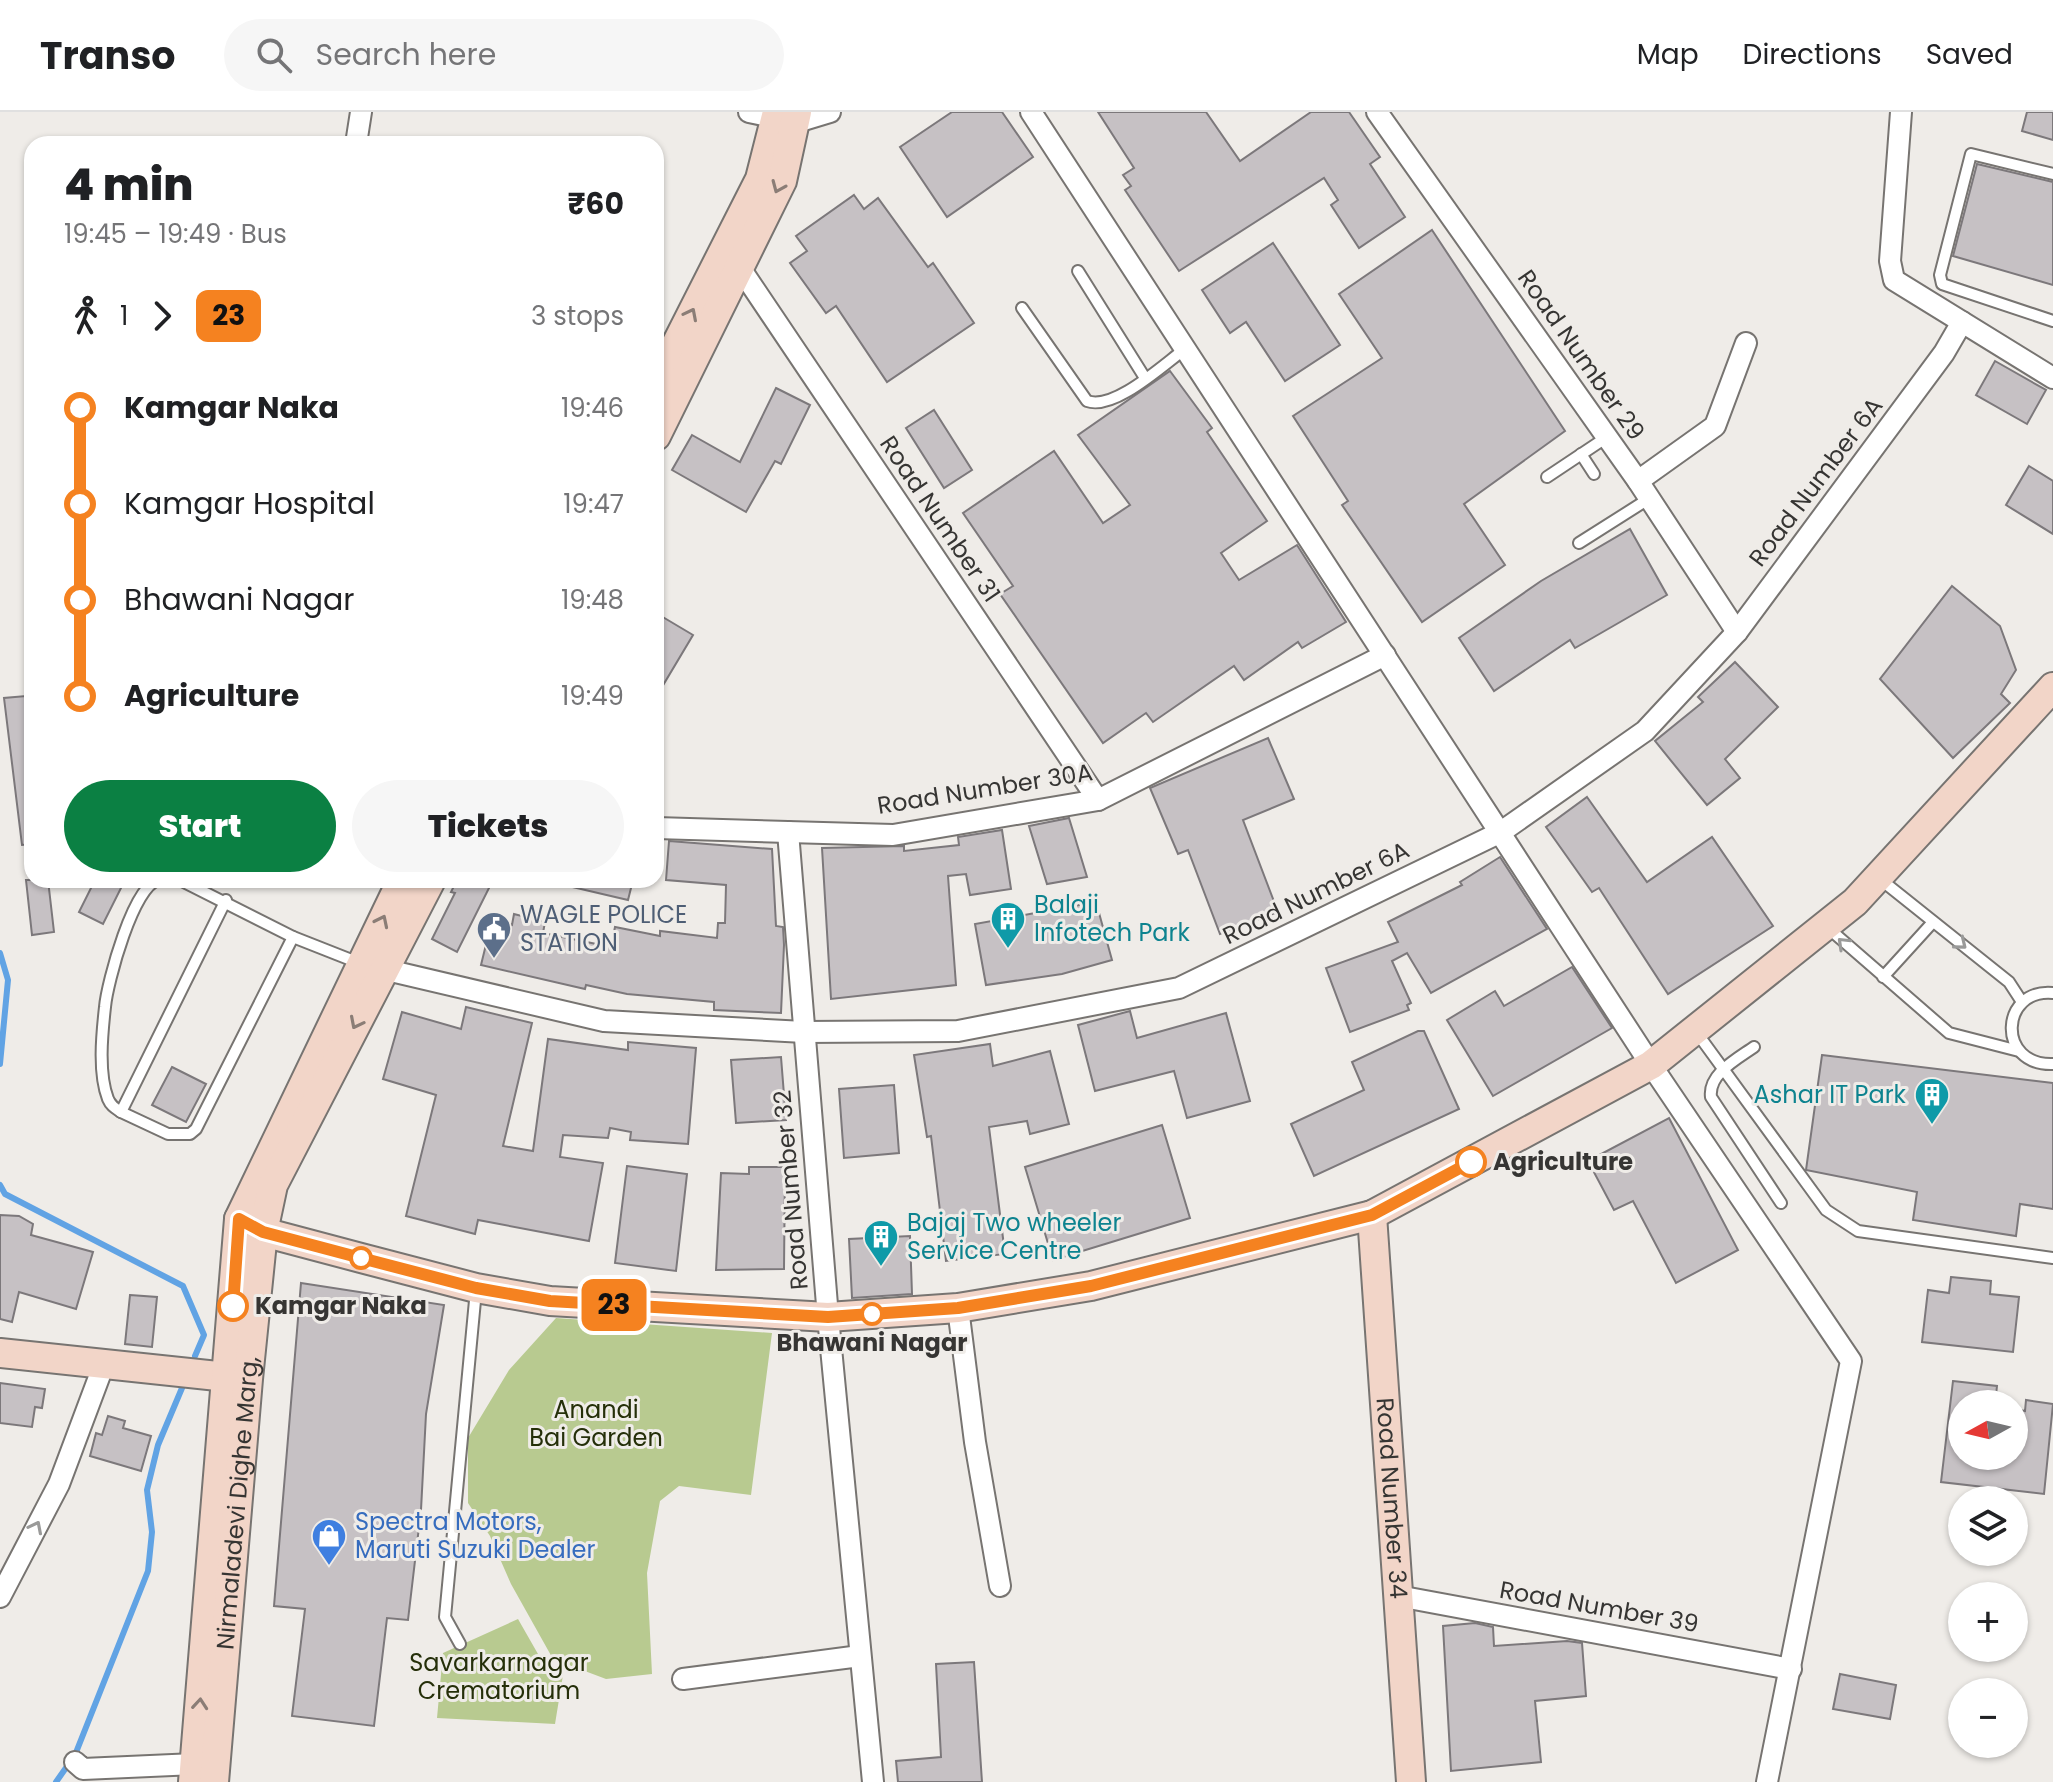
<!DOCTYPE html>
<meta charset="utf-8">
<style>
body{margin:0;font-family:Poppins,sans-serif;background:#f6f6f6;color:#202124;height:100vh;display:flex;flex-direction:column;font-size:30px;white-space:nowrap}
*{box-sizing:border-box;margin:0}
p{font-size:26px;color:#757577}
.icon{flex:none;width:44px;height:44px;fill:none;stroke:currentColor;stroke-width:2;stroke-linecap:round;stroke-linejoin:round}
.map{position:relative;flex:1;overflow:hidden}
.panel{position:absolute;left:24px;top:24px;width:640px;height:752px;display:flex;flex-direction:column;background:#fff;border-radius:24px;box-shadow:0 2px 6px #0004}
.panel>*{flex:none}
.badge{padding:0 16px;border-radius:12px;font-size:28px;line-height:52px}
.needle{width:52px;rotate:262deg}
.controls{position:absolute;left:1948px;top:1278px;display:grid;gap:16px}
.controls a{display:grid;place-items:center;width:80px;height:80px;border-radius:50%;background:#fff;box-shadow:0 2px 6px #0004;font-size:40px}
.map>.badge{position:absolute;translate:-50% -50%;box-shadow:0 0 0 4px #fff}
.legs{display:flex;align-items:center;gap:12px;height:88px;padding:0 40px;font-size:26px}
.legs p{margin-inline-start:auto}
.overview{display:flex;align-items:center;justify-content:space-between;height:136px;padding:0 40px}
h1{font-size:44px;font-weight:800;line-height:60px}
.button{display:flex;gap:16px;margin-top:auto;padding:16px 40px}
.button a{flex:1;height:92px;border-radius:48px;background:#0b8043;color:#fff;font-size:32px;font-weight:800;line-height:92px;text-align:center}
.button a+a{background:#f6f6f6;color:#202124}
ul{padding:0 40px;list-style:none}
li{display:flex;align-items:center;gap:28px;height:96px;font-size:30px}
li i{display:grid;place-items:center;width:12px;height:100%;margin:0 10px;background:currentColor}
li i::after{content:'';width:20px;height:20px;margin:-10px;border:6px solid;border-radius:50%;background:#fff}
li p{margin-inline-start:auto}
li:first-child i{background:linear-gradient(#0000 50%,currentColor 0)}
li:last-child i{background:linear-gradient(currentColor 50%,#0000 0)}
header{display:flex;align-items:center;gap:48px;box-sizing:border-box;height:112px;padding:0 40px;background:#fff;border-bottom:2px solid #e0e0e0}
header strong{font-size:38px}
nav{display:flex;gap:44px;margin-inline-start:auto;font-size:28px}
.search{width:560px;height:72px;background:#f6f6f6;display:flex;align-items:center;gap:20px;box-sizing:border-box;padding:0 28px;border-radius:44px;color:#757577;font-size:30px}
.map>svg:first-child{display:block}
.green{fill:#b8ca90}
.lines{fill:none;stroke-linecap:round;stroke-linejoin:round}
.stream{stroke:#61a3e4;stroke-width:6}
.building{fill:#c6c1c4;stroke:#7c787b;stroke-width:2}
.lane-casing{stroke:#777471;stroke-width:14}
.street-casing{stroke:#777471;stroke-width:24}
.secondary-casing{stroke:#777471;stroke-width:32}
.lane{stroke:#fff;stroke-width:10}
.street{stroke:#fff;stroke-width:20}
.secondary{stroke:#f2d5c8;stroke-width:28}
.oneway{stroke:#8b7d76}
.oneway2{stroke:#9a9a99}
.line-1-casing{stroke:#fff;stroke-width:18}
.line-1{stroke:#f58220;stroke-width:12}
.stop-1-dot{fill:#fff;stroke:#f58220;stroke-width:4}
.labels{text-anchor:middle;stroke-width:6;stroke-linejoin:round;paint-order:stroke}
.street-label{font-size:24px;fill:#363533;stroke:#efece8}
.culture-label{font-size:24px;fill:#0d838f;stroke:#efece8;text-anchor:start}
.service-label{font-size:24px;fill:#4e5e75;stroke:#efece8;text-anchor:start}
.stop-label{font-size:24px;font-weight:bold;fill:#363533;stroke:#efece8;text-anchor:start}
.park-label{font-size:24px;fill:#252f09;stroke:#efece8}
.shop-label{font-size:24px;fill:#366cbe;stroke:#efece8;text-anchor:start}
</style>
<header>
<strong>Transo</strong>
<div class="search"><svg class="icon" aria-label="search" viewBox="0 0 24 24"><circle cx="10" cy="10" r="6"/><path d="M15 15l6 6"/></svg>Search here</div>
<nav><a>Map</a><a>Directions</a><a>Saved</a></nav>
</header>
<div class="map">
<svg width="2053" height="1670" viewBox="0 0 2053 1670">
<rect width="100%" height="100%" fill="#efece8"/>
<g class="green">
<polygon points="556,1206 772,1221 751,1383 679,1374 660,1389 647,1461 652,1562 606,1567 553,1547 511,1472 490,1424 468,1391 468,1326 509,1258"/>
<polygon points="518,1507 546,1556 563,1563 555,1612 437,1606 443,1541"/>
</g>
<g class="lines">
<g class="stream">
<polyline points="0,841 8,868 0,952"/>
<polyline points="0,1073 5,1082 183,1174 204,1223 195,1244"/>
<polyline points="56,1670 75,1643 148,1459 152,1420 147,1378 158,1333 182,1276"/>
</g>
</g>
<g class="building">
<polygon points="952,0 1002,0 1033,45 947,105 900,35"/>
<polygon points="1098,0 1206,0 1240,49 1311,0 1349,0 1380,45 1370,52 1405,105 1359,136 1331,93 1338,88 1324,66 1179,159 1125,78 1131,74 1123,63 1134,56"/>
<polygon points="2027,0 2053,0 2053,28 2022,19"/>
<polygon points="1977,52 2053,70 2053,173 1953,144"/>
<polygon points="854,83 864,97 878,86 928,155 933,151 974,211 887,270 836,194 826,201 790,151 807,139 796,124"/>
<polygon points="1432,118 1565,319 1464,392 1505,453 1422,510 1342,393 1348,389 1293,304 1382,246 1339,182"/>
<polygon points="1273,131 1340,233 1285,269 1246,210 1230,221 1202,178"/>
<polygon points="1995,249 2046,278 2027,312 1976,283"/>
<polygon points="1170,259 1212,316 1207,320 1267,409 1221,441 1239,468 1297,433 1346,510 1302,536 1298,530 1244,568 1234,554 1153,610 1146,601 1103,631 1000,482 1013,474 963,401 1054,339 1103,411 1130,393 1078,323"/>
<polygon points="776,276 810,293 781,352 775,349 746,400 672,358 692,323 740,350"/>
<polygon points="934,298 972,358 944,376 906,316"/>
<polygon points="2029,354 2053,369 2053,422 2006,393"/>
<polygon points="1630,417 1667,483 1575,536 1570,528 1494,579 1459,526 1541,469"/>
<polygon points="1952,474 2000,514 2016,558 2001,582 2010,591 1953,646 1880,567"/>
<polygon points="656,501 693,523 656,585"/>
<polygon points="1735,550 1778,595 1725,647 1740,666 1707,693 1655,629 1703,590 1698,585"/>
<polygon points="26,584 32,638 32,732 22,733 4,586"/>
<polygon points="1268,626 1294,687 1243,708 1278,800 1220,822 1188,738 1178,742 1150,676"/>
<polygon points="1587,685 1647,770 1712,725 1773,814 1668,882 1599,776 1592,780 1546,715"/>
<polygon points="1069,706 1087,765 1047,772 1029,714"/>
<polygon points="1002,718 1011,777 970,783 966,762 948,764 956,873 831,887 822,736 904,734 904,739 959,733 958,725"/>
<polygon points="669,729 772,737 776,814 783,815 784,833 781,901 714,898 714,890 627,882 586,873 585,877 481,853 492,808 512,813 514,802 545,810 543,821 611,835 615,815 660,824 660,819 717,826 718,811 725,811 726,773 666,768"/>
<polygon points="1500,745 1547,817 1431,881 1407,841 1392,849 1411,891 1407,893 1409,898 1350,920 1326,856 1398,830 1388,810 1462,773 1460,770"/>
<polygon points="26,768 48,768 54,820 32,823"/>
<polygon points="95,768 125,768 103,812 79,800"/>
<polygon points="457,768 493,768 457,840 432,827 455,781 451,780"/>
<polygon points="569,768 633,768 628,788 568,774"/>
<polygon points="1096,790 1112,848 1062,862 986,873 975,812"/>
<polygon points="1572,855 1612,916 1493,984 1447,908 1495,879 1504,894"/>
<polygon points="466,895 532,911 503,1034 533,1039 548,927 628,938 628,930 696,936 688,1032 630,1028 631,1020 610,1016 608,1026 563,1023 560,1045 603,1051 589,1129 478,1108 475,1122 406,1104 436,983 383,967 402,900 461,917"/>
<polygon points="1130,899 1137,926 1226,901 1250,989 1187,1006 1174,959 1095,979 1078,913"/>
<polygon points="1418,919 1424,919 1459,997 1314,1064 1291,1012 1364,978 1352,950"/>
<polygon points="990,932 993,954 1050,939 1069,1012 1030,1022 1027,1009 989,1015 1005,1142 946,1149 931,1024 927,1025 914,943"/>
<polygon points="1822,943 2053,971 2053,1097 2020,1092 2016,1124 1913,1108 1917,1080 1806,1058"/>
<polygon points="781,945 786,1008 736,1011 731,948"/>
<polygon points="172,955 206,972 186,1010 152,993"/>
<polygon points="894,973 899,1041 844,1046 839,977"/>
<polygon points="1669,1006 1738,1138 1676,1171 1633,1089 1614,1098 1588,1049"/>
<polygon points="1162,1013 1190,1106 1053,1148 1025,1055"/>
<polygon points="627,1054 687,1062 676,1159 615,1151"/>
<polygon points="749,1055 785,1055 784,1157 716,1158 721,1061 749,1062"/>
<polygon points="0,1103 19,1104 33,1112 31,1123 93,1140 76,1197 19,1180 12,1210 0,1207"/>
<polygon points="910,1124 912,1182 852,1186 849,1127"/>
<polygon points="1951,1165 1991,1169 1990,1182 2019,1185 2013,1240 1922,1230 1928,1178 1949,1181"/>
<polygon points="301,1171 444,1193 426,1302 421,1398 408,1508 387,1506 374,1614 292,1604 305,1497 274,1494"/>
<polygon points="130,1183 157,1185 152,1235 125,1232"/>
<polygon points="1953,1269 1997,1274 1995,1292 1962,1292 1962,1344 2014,1344 2014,1297 2025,1299 2026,1288 2053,1292 2044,1382 1941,1370"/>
<polygon points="0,1271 45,1277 42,1296 35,1295 32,1315 0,1311"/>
<polygon points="108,1304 125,1309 123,1316 151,1324 141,1359 90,1344 96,1321 102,1323"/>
<polygon points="1475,1511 1493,1515 1494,1534 1567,1529 1582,1531 1586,1584 1535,1589 1541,1650 1451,1659 1443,1514"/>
<polygon points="974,1550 982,1670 898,1670 896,1649 941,1645 936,1552"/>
<polygon points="1840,1562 1896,1573 1890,1607 1833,1597"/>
</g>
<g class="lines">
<defs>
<g id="lane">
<polyline points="2053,62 1971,42 1940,163 1942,172 2053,209"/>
<polyline points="1078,159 1145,266"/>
<path d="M1022,196L1087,289C1114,299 1163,253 1185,237"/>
<polyline points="1581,342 1594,362"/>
<polyline points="1547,365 1607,325"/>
<polyline points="1579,431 1650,386"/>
<polyline points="1880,767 2009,870 2022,890"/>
<path d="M159,768C134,771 107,871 105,895C102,922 98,961 108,987C111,994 115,996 121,1000L226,788"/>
<polyline points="180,768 293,825 359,851"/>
<polyline points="1827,815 1949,921 2019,939"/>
<polyline points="1883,865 1933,810"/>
<path d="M2053,881C2000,876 1996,954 2053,952"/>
<polyline points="1697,921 1826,1098 1858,1119 2053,1146"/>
<path d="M1754,935C1737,947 1708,962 1711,985L1781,1091"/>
<polyline points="121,1000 168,1022 190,1022 196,1017 293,825"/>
<polyline points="460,1532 445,1505 476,1178"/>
</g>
<g id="street">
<polyline points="749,0 797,10 830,0"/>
<polyline points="1031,0 1651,953 1851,1249 1767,1670"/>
<polyline points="1377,0 1638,369 1737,520"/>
<polyline points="1901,0 1890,149 1894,168 2053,266"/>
<polyline points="356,32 361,0"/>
<polyline points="740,156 1098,688"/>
<polyline points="1638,369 1715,314 1746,231"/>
<polyline points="656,716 893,723 1098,688 1385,543"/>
<polyline points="788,720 828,1205 873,1670"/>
<polyline points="374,855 604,909 804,920 958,919 1179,876 1501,720 1645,619 1737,520 1944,241 1962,210"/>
<polyline points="958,1196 975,1330 1000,1474"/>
<polyline points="1398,1484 1791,1557"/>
<polyline points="0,1485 59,1372 104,1252"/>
<polyline points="683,1567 860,1544"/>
<polyline points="75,1650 83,1657 195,1652"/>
</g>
<g id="secondary">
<polyline points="656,272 760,67 777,0"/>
<polyline points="656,324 782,69 797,0"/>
<path id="s1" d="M1372,1103L1411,1670"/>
<polyline points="239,1107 263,1120 361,1146 476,1176 550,1189 828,1205 958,1196 1091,1174 1372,1103 1651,953 1855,790 2053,575"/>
<polyline points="0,1241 246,1267"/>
<polyline points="193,1670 239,1107 402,768"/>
<path id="s2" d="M214,1670L248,1267L263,1120L273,1073L431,768"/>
</g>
</defs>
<use href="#lane" class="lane-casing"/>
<use href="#street" class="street-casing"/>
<use href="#secondary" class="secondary-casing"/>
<use href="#lane" class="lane"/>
<use href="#street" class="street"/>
<use href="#secondary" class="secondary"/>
</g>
<defs><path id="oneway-chevron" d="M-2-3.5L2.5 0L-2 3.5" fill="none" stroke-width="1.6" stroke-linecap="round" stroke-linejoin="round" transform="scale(2)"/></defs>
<g class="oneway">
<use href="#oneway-chevron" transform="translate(778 75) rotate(113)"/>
<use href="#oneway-chevron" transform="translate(691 202) rotate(-63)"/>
<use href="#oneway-chevron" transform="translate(382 809) rotate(-64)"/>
<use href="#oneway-chevron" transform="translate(356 911) rotate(117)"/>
<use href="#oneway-chevron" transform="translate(200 1592) rotate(-85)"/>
</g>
<g class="oneway2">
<use href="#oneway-chevron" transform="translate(1843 831) rotate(-136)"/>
<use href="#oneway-chevron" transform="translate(1961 832) rotate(39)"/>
<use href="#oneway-chevron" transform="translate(36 1415) rotate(-63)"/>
</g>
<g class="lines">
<defs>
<polyline id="line-1" points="233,1194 239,1107 263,1120 361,1146 476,1176 550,1189 828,1205 958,1196 1091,1174 1372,1103 1471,1050"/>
</defs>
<use href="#line-1" class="line-1-casing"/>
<use href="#line-1" class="line-1"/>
</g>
<defs>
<symbol id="building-pin" viewBox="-11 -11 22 30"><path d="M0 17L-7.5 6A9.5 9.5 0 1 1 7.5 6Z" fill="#0f9aa8" stroke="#efece8"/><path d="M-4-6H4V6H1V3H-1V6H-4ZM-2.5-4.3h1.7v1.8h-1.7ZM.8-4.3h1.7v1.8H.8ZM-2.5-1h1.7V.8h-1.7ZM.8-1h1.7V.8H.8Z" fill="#fff"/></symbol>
<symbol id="civic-pin" viewBox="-11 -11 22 30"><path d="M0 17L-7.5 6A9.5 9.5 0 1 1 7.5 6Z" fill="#5c6f8a" stroke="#efece8"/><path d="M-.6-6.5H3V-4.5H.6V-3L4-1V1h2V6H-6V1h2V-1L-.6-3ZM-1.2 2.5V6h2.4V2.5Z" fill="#fff"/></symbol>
<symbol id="shop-pin" viewBox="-11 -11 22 30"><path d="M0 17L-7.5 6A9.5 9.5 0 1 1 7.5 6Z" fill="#3f7fe0" stroke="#efece8"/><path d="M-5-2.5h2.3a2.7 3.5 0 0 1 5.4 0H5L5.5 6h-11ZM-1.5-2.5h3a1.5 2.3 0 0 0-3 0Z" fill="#fff"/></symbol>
</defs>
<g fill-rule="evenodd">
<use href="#building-pin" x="988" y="787" width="40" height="54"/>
<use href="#civic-pin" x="474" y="797" width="40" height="54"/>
<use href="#building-pin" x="1912" y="963" width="40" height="54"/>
<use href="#building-pin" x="861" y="1105" width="40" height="54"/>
<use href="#shop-pin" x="309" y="1404" width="40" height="54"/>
</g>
<g class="stop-1-dot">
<circle cx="1471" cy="1050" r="14"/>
<circle cx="361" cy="1146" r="10"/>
<circle cx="233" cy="1194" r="14"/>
<circle cx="872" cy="1202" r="10"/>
</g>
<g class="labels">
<g class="street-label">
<text transform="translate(1581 243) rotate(55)" y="8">Road Number 29</text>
<text transform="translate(1816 370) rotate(-53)" y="8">Road Number 6A</text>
<text transform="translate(940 407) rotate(56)" y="8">Road Number 31</text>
<text transform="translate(985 677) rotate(-9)" y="8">Road Number 30A</text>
<text transform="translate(1316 781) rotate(-26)" y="8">Road Number 6A</text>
<text transform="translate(791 1078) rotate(-95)" y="8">Road Number 32</text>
<text dy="8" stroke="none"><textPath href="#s1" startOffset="284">Road Number 34</textPath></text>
<text dy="8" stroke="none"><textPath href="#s2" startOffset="280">Nirmaladevi Dighe Marg,</textPath></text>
<text transform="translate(1599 1495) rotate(10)" y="8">Road Number 39</text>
</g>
<g class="culture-label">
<text x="1034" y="801">Balaji<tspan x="1034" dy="28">Infotech Park</tspan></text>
<text x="1906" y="991" text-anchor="end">Ashar IT Park</text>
<text x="907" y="1119">Bajaj Two wheeler<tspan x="907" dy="28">Service Centre</tspan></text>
</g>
<g class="service-label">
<text x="520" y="811">WAGLE POLICE<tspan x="520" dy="28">STATION</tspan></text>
</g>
<g class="stop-label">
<text x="1493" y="1058">Agriculture</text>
<text x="255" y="1202">Kamgar Naka</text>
<text x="872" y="1239" text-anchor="middle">Bhawani Nagar</text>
</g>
<g class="park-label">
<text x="596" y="1306">Anandi<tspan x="596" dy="28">Bai Garden</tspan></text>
<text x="499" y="1559">Savarkarnagar<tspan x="499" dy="28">Crematorium</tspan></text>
</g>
<g class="shop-label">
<text x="355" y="1418">Spectra Motors,<tspan x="355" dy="28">Maruti Suzuki Dealer</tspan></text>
</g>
</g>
</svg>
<div class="controls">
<a><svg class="needle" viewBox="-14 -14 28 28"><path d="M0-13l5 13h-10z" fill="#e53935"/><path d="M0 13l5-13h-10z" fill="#757577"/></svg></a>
<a><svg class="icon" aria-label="layers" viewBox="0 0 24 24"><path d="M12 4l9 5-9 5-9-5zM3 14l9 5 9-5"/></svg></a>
<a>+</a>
<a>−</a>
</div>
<b class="badge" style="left:614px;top:1193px;background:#f58220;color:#111">23</b>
<section class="panel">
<div class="overview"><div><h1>4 min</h1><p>19:45 – 19:49 · Bus</p></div><b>₹60</b></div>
<div class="legs"><svg class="icon" aria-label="walk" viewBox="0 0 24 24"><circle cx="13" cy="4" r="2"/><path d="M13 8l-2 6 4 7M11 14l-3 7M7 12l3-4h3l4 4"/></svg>1<svg class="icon" aria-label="forward" viewBox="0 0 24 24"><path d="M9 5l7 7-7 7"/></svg><b class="badge" style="background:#f58220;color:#111">23</b><p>3 stops</p></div>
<ul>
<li><i style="color:#f58220"></i><b>Kamgar Naka</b><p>19:46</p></li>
<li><i style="color:#f58220"></i><span>Kamgar Hospital</span><p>19:47</p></li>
<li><i style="color:#f58220"></i><span>Bhawani Nagar</span><p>19:48</p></li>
<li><i style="color:#f58220"></i><b>Agriculture</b><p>19:49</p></li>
</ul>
<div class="button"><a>Start</a><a>Tickets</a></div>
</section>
</div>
